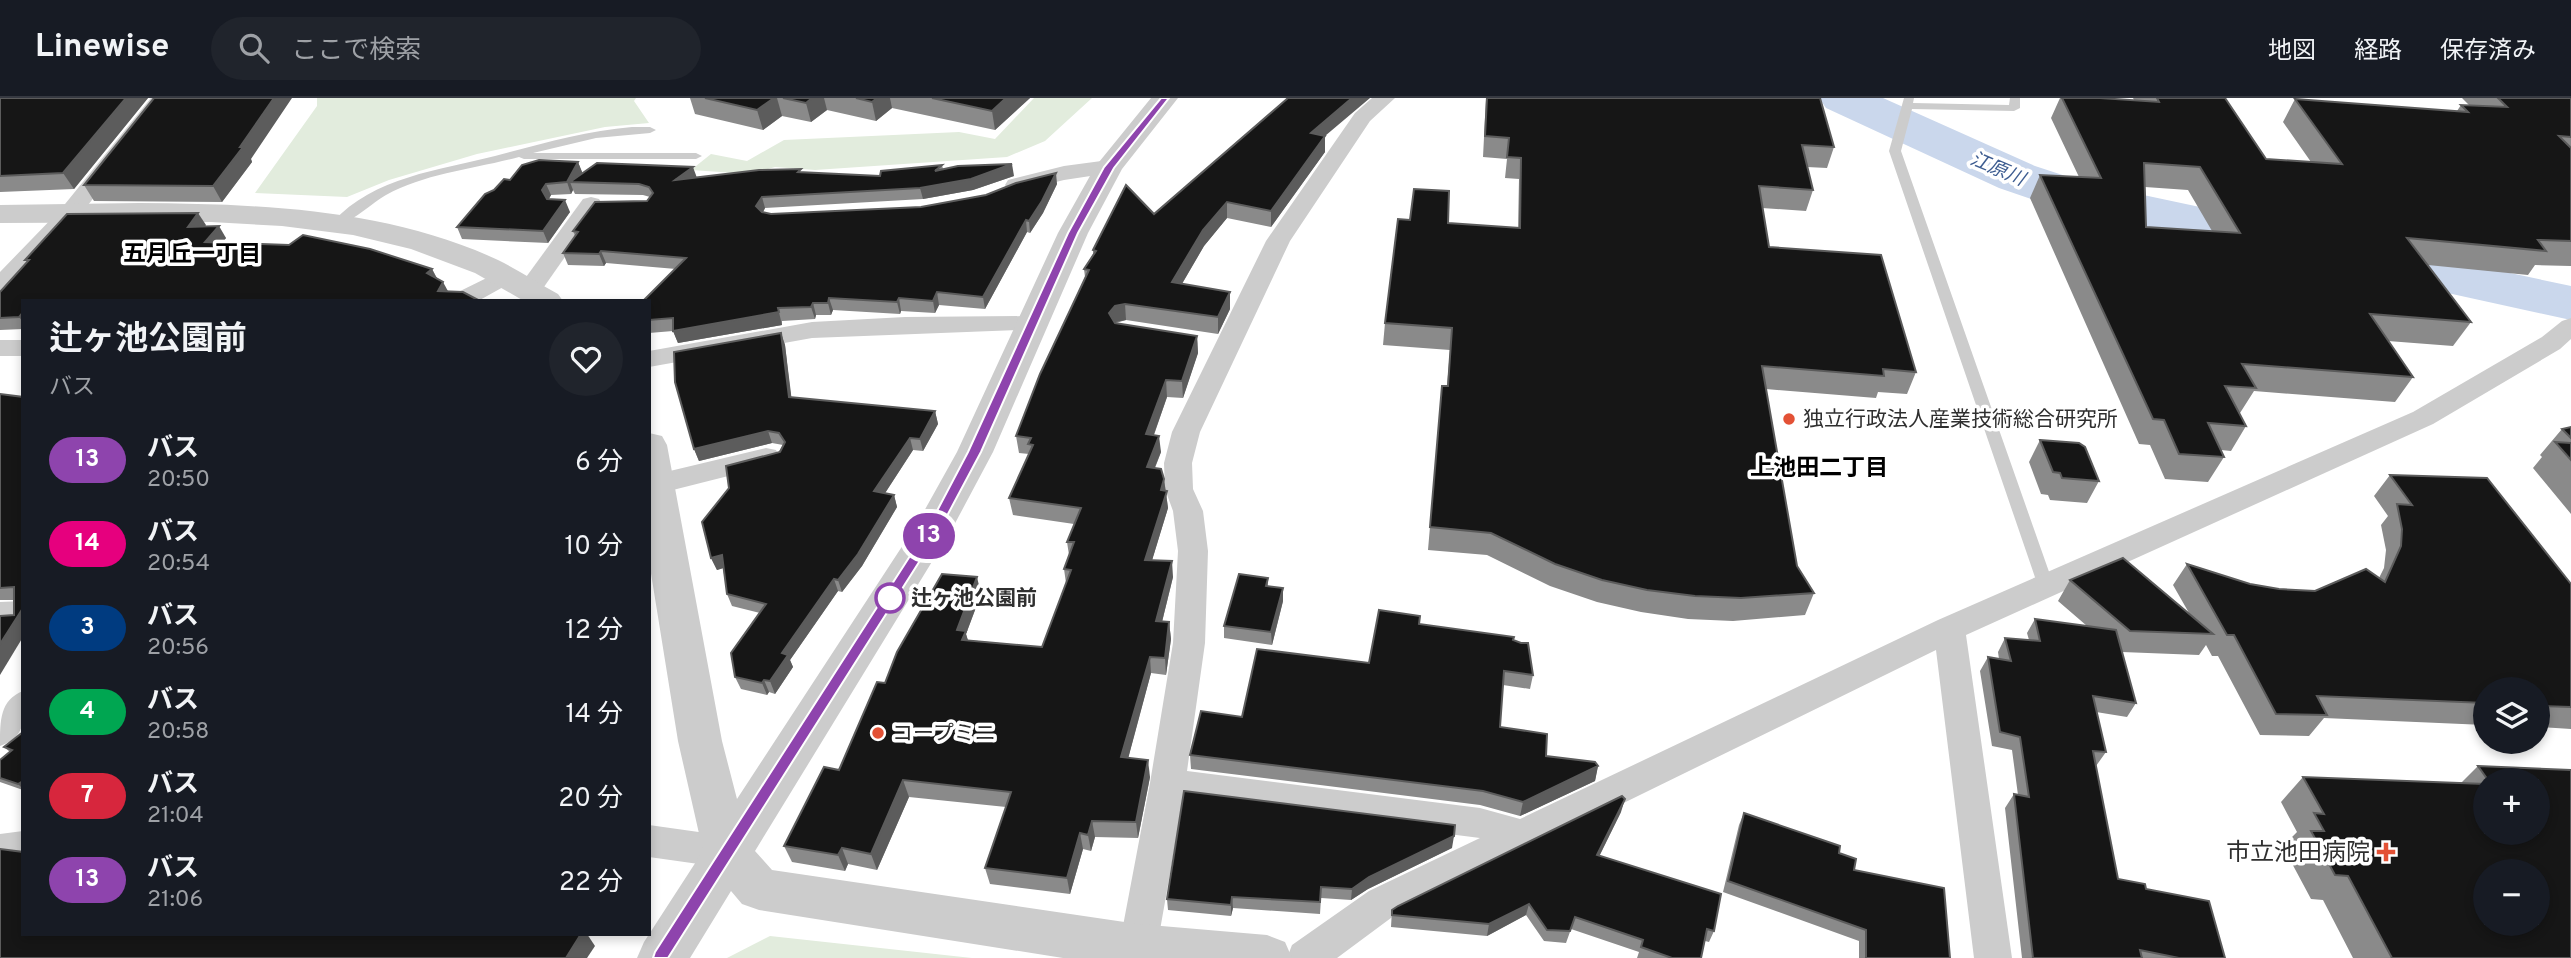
<!DOCTYPE html>
<html lang="ja">
<meta charset="utf-8">
<style>
body{margin:0;font-family:Overpass,"Noto Sans JP",sans-serif;background:#20242c;color:#f1f3f6;height:100vh;display:flex;flex-direction:column;font-size:26px;white-space:nowrap}
*{box-sizing:border-box;margin:0}
p{font-size:23px;color:#9ea1a6}
.icon{flex:none;width:38px;height:38px;fill:none;stroke:currentColor;stroke-width:2;stroke-linecap:round;stroke-linejoin:round}
.map{position:relative;flex:1;overflow:hidden}
.drawer{position:absolute;left:21px;top:201px;width:630px;height:637px;display:flex;flex-direction:column;background:#171b24;border-radius:0px;box-shadow:0 4px 10px #0003}
.drawer>*{flex:none}
.badge{padding:0 14px;border-radius:23px;font-size:24px;line-height:46px}
.fabs{position:absolute;left:2473px;top:579px;display:grid;gap:14px}
.fabs a{display:grid;place-items:center;width:77px;height:77px;border-radius:50%;background:#171b24;box-shadow:0 4px 10px #0003;font-size:35px}
.map>.badge{position:absolute;translate:-50% -50%;box-shadow:0 0 0 4px #fff}
.round{display:grid;place-items:center;flex:none;width:74px;height:74px;border-radius:37px;background:#20242c}
.summary{display:flex;align-items:center;justify-content:space-between;height:119px;padding:0 28px}
h1{font-size:33px;font-weight:700;line-height:52px}
ul{padding:0;list-style:none}
li{display:flex;align-items:center;gap:21px;height:84px;padding:0 28px}
li div{flex:1}
li b{display:block;font-size:26px}
li em{font-style:normal}
li .badge{min-width:77px;font-weight:700;text-align:center}
header{display:flex;align-items:center;gap:42px;box-sizing:border-box;height:98px;padding:0 35px;background:#171b24;border-bottom:2px solid #363941}
header strong{font-size:33px}
nav{display:flex;gap:38px;margin-inline-start:auto;font-size:24px}
.search{width:490px;height:63px;background:#20242c;display:flex;align-items:center;gap:18px;box-sizing:border-box;padding:0 24px;border-radius:38px;color:#9ea1a6;font-size:26px}
.map>svg:first-child{display:block}
.green{fill:#e2ecdd}
.lines{fill:none;stroke-linecap:round;stroke-linejoin:round}
.river{fill:#cad7ec;fill-rule:evenodd}
.service{fill:#ccc;fill-rule:evenodd}
.minor{fill:#ccc;fill-rule:evenodd}
.tertiary{fill:#ccc;fill-rule:evenodd}
.wall{fill:#8a8a8a;fill-rule:evenodd}
.shaded-wall{fill:#5c5c5c}
.building{fill:#161616;stroke:#5c5c5c;stroke-width:2;fill-rule:evenodd}
.line{fill:#8e44ad;stroke:#fff;stroke-width:2}
.poi-dot{fill:#e35135;stroke:#fff;stroke-width:2.5}
.stop-dot{fill:#fff;stroke:#8e44ad;stroke-width:3.5}
.labels{text-anchor:middle;stroke-width:7;stroke-linejoin:round;paint-order:stroke}
.far-water-label{font-size:19px;font-style:italic;fill:#3e5d91;stroke:#fff}
.poi-label{font-size:21px;fill:#2f2f2f;stroke:#fff;text-anchor:start}
.stop-label{font-size:21px;font-weight:bold;fill:#2f2f2f;stroke:#fff;text-anchor:start}
.neighbourhood-label{font-size:23px;font-weight:bold;fill:#000;stroke:#fff}
.near-poi-label{font-size:24px;fill:#2f2f2f;stroke:#fff;text-anchor:end}
</style>
<header>
<strong>Linewise</strong>
<div class="search"><svg class="icon" aria-label="search" viewBox="0 0 24 24"><circle cx="10" cy="10" r="6"/><path d="M15 15l6 6"/></svg>ここで検索</div>
<nav><a>地図</a><a>経路</a><a>保存済み</a></nav>
</header>
<div class="map">
<svg width="2571" height="860" viewBox="0 0 2571 860">
<rect width="100%" height="100%" fill="#fff"/>
<g class="green">
<polygon points="317,0 636,0 634,3 649,25 605,29 477,56 389,82 347,99 255,95 317,8"/>
<polygon points="1034,0 1092,0 1045,43 1007,59 815,72 775,69 750,76 691,72 711,56 747,63 784,42 959,34 995,41"/>
<polygon points="770,838 972,860 727,860"/>
</g>
<g class="lines">
<polygon class="river" points="1819,0 1883,0 2035,68 2087,85 2571,188 2571,222 2055,109 1999,90 1826,10"/>
<g class="service">
<polygon points="1904,0 1914,0 1913,5 2009,7 2010,0 2020,0 2020,10 2014,13 1912,11 1901,53 2054,488 2052,492 2040,492 2038,488 1889,53"/>
<path d="M632,29H650L656,32L650,35L596,40L533,55H696L702,58L696,61H524L519,59C475,71 426,75 386,97C373,104 347,129 335,127L333,124C373,79 440,72 495,58C541,46 585,33 632,29Z"/>
</g>
<g class="minor">
<polygon points="151,0 172,0 77,121 9,193 0,195 0,174 61,111"/>
<polygon points="1372,0 1395,0 1370,23 1290,143 1200,334 1192,365 1193,391 1203,413 1208,453 1205,545 1187,673 1480,710 1520,721 1938,522 2413,314 2542,239 2562,223 2571,220 2571,241 2560,251 2433,326 1966,537 2012,860 1974,860 1936,552 1395,817 1337,860 1287,860 1292,847 1369,793 1480,740 1183,702 1157,849 1152,860 1124,860 1119,849 1150,685 1173,545 1178,453 1173,413 1165,391 1164,365 1172,334 1266,143 1355,15"/>
<polygon points="1109,62 1117,64 1120,69 1117,74 1064,82 1016,94 1008,92 1005,87 1008,82 1064,68"/>
<polygon points="591,99 599,101 602,106 539,196 530,198 521,196 518,191 521,186 583,101"/>
<polygon points="505,171 514,173 517,178 514,183 478,203 446,203 450,198"/>
<polygon points="1034,218 1043,221 1047,226 1043,231 812,240 649,269 649,253 812,224 905,219"/>
<rect x="0" y="242" width="23" height="16"/>
<polygon points="766,350 776,352 780,359 776,366 657,396 649,394 649,378"/>
<polygon points="23,503 23,527 0,528 0,504"/>
<path d="M23,593C23,618 29,638 0,648C0,622 0,602 23,593Z"/>
<polygon points="649,727 727,738 740,743 745,754 740,765 727,770 649,759"/>
<polygon points="23,733 23,765 0,768 0,736"/>
</g>
<g class="tertiary">
<polygon points="1151,0 1178,0 1122,71 1088,135 993,354 952,431 755,753 772,772 1138,826 1267,837 1285,844 1292,860 1063,860 759,812 742,806 731,793 690,860 637,860 644,844 703,753 678,643 649,463 649,335 662,338 667,347 722,643 737,701 918,424 957,354 1058,135 1095,69"/>
<path d="M139,105C259,106 386,110 498,162C518,172 538,185 558,196L563,203H524L475,175L411,151L353,137L282,128L211,124L0,125V107Z"/>
</g>
</g>
<g class="wall">
<polygon points="0,0 148,0 74,91 0,94"/>
<polygon points="690,0 1030,0 995,32 892,10 876,23 827,12 811,24 782,18 763,32 695,16"/>
<polygon points="1486,0 1820,0 1834,49 1827,70 1807,69 1813,92 1806,113 1762,110 1769,149 1916,274 1907,296 1878,294 1876,300 1766,291 1797,468 1814,495 1805,517 1733,523 1688,521 1641,514 1597,504 1550,488 1487,457 1428,452 1442,288 1447,288 1450,252 1383,247 1385,225 1448,125 1518,130 1519,81 1505,80 1507,61 1483,59"/>
<path d="M2060,0H2100L2134,2L2133,0H2225L2266,61L2311,64L2283,24L2295,1L2457,13L2461,7H2469L2462,0H2571V168L2535,167L2528,177L2428,167L2471,224L2453,248L2388,243L2413,279L2395,304L2254,293L2240,315H2239L2246,328L2231,353L2221,352L2224,359L2208,384L2165,381L2150,347L2139,346L2030,100L2040,77L2079,79L2051,20ZM2145,89L2188,92L2212,133L2146,129Z"/>
<polygon points="1325,38 1325,54 1271,129 1227,120 1204,148 1182,186 1230,211 1218,236 1126,222 1116,225 1197,238 1198,255 1183,300 1167,299 1154,337 1161,354 1155,370 1164,381 1168,410 1152,462 1173,479 1162,524 1169,524 1171,541 1166,577 1151,575 1128,660 1150,679 1138,740 1095,739 1091,753 1083,751 1070,796 990,786 985,770 1006,709 909,699 877,772 848,766 845,773 792,764 784,748 839,672 885,585 981,496 966,536 968,542 1042,549 1066,485 1064,471 1069,457 1067,444 1074,426 1013,417 1009,400 1029,356 1019,355 1016,338 1085,179 1084,171 1093,156 1093,152 1154,116"/>
<polygon points="251,61 252,64 222,104 94,103 84,87"/>
<polygon points="578,64 582,75 697,80 802,74 880,78 942,67 943,71 1014,78 973,92 923,101 765,110 763,114 771,116 921,109 1057,86 1043,115 1030,135 1027,134 985,211 939,207 935,215 901,213 900,216 833,212 831,217 816,217 815,221 782,223 782,227 678,245 673,233 649,235 649,203 676,171 606,165 604,168 568,167 563,155 575,138 573,133 647,103 650,99 643,97 575,96 573,92 571,96 551,97 549,101 570,114 548,145 462,141 457,129 494,92 510,82"/>
<polygon points="206,127 204,129 226,140 222,145 432,171 437,180 23,203 23,231 0,232 0,194 27,164 25,162"/>
<polygon points="781,235 785,247 791,300 935,313 938,326 923,353 913,352 885,395 894,397 897,409 862,468 842,494 838,493 790,562 793,569 775,596 769,594 767,597 741,591 735,579 760,515 732,508 727,496 723,470 717,472 711,460 783,347 772,345 699,363 694,351"/>
<polygon points="0,296 23,539 14,517 14,502 0,502"/>
<polygon points="2571,329 2571,416 2533,370 2542,359 2540,357 2562,331"/>
<polygon points="2040,342 2099,383 2087,405 2050,402 2048,397 2041,396 2029,364"/>
<polygon points="2390,377 2571,486 2571,631 2538,629 2538,592 2485,592 2485,627 2324,620 2309,638 2260,637 2218,558 2212,558 2206,547 2199,557 2122,554 2136,605 2127,619 2096,614 2106,654 2096,668 2118,781 2146,791 2225,860 2022,860 2005,710 2014,696 2018,697 2012,652 1992,648 1980,573 1988,559 1999,561 1998,554 2005,540 2029,542 2027,535 2035,521 2087,528 2058,503 2070,482 2189,515 2173,487 2187,466 2250,486 2279,491 2315,493 2379,480 2384,470 2386,452 2381,427 2388,418 2374,398"/>
<polygon points="1268,480 1268,488 1283,503 1272,547 1224,540 1224,528"/>
<polygon points="1419,526 1513,542 1533,577 1530,591 1503,587 1500,629 1546,658 1598,668 1595,683 1520,718 1480,707 1191,671 1190,657 1242,619 1369,565"/>
<polygon points="23,634 23,692 0,684 0,662 10,654 4,649"/>
<path d="M2478,668L2571,672V860H2353L2323,802L2311,801L2288,758L2296,750L2291,740L2297,734L2281,704L2303,679L2461,685ZM2485,682H2538L2485,735Z"/>
<polygon points="1621,714 1599,758 1714,833 1709,844 1705,843 1701,860 1637,860 1639,854 1571,831 1566,845 1544,843 1526,817 1487,838 1391,829 1392,812"/>
<polygon points="1744,715 1839,755 1854,772 1950,860 1859,860 1859,843 1723,794 1739,727"/>
<polygon points="1452,750 1368,791 1351,802 1321,800 1320,816 1233,810 1231,818 1168,812 1167,801"/>
</g>
<g class="shaded-wall">
<polygon points="126,0 148,0 74,91 63,75"/>
<polygon points="274,0 292,0 251,61 252,64 222,104 213,88"/>
<polygon points="774,0 777,0 782,18 763,32 757,12"/>
<polygon points="812,0 824,0 827,12 811,24 806,5"/>
<polygon points="877,0 890,0 892,10 876,23 872,4"/>
<polygon points="1006,0 1030,0 995,32 992,13"/>
<polygon points="1352,0 1370,0 1325,38 1325,54 1271,129 1271,113 1311,35"/>
<polygon points="578,64 583,76 570,84 573,92 571,96 567,84"/>
<polygon points="1012,66 1014,78 973,92 923,101 920,90"/>
<polygon points="693,69 697,80 675,82"/>
<polygon points="1056,75 1057,86 1043,115 1030,135 1029,123"/>
<polygon points="546,86 551,97 547,104 542,92"/>
<polygon points="762,99 765,110 760,120 756,108"/>
<polygon points="565,102 570,114 548,145 543,133"/>
<polygon points="1227,104 1227,120 1204,148 1173,201 1172,184 1203,132"/>
<polygon points="198,115 206,127 195,141 188,129"/>
<polygon points="1026,122 1027,134 985,211 983,199"/>
<polygon points="219,128 226,140 213,156 205,144"/>
<polygon points="601,153 606,165 604,168 599,156"/>
<polygon points="432,171 438,183 427,175"/>
<polygon points="443,184 449,195 438,193"/>
<polygon points="937,194 939,207 935,215 933,203"/>
<polygon points="1230,194 1230,211 1218,236 1218,219"/>
<polygon points="829,200 833,212 831,217 828,205"/>
<polygon points="899,200 901,213 900,216 897,204"/>
<polygon points="813,205 816,217 815,221 811,209"/>
<polygon points="1125,206 1126,222 1116,224 1111,232 1109,215 1115,208"/>
<polygon points="778,210 782,227 678,245 673,233"/>
<polygon points="23,214 23,224 19,219"/>
<polygon points="781,235 785,247 793,312 789,299"/>
<polygon points="1197,238 1198,255 1183,300 1182,283"/>
<polygon points="1166,282 1167,299 1148,353 1146,336"/>
<polygon points="935,313 938,326 923,353 920,341"/>
<polygon points="768,333 772,345 699,363 694,351"/>
<polygon points="1159,338 1161,354 1148,386 1147,369"/>
<polygon points="910,340 913,352 878,406 874,393"/>
<polygon points="1164,381 1168,410 1147,479 1145,462"/>
<polygon points="894,397 897,409 862,468 842,494 838,482"/>
<polygon points="722,457 727,469 717,472 711,460"/>
<polygon points="1172,463 1173,479 1158,540 1156,523"/>
<polygon points="977,479 981,496 966,536 970,550 966,559 957,532"/>
<polygon points="834,481 838,493 790,562 793,569 775,596 770,583 782,555"/>
<polygon points="1283,490 1283,503 1272,547 1271,534"/>
<polygon points="23,510 23,539 0,577 0,546"/>
<polygon points="1169,524 1171,541 1166,577 1165,560"/>
<polygon points="1150,559 1151,575 1124,676 1121,659"/>
<polygon points="764,582 769,594 767,597 762,585"/>
<polygon points="1148,662 1150,679 1138,740 1136,724"/>
<polygon points="1598,668 1595,683 1520,718 1523,704"/>
<polygon points="903,682 909,699 877,772 871,756"/>
<polygon points="23,683 23,691 18,686"/>
<polygon points="1625,701 1621,714 1594,769 1597,757"/>
<polygon points="1092,723 1095,739 1091,753 1088,737"/>
<polygon points="1080,735 1083,751 1070,796 1067,780"/>
<polygon points="1454,738 1452,750 1368,791 1351,802 1352,791 1369,779"/>
<polygon points="842,750 848,766 845,773 838,757"/>
<polygon points="1232,799 1233,810 1231,818 1231,807"/>
<polygon points="1529,806 1526,817 1487,838 1489,826"/>
<polygon points="581,836 587,836 595,848 587,860 566,860"/>
</g>
<g class="building">
<polygon points="0,0 126,0 63,75 0,78"/>
<polygon points="154,0 274,0 240,49 243,49 213,88 84,87"/>
<polygon points="705,0 774,0 757,12"/>
<polygon points="783,0 812,0 806,5"/>
<polygon points="856,0 877,0 872,4"/>
<polygon points="932,0 1006,0 992,13"/>
<polygon points="1288,0 1352,0 1311,35 1325,38 1271,113 1227,104 1203,132 1172,184 1230,194 1218,219 1125,206 1115,208 1109,215 1115,225 1197,238 1182,283 1166,282 1146,336 1159,338 1147,369 1161,371 1164,381 1161,392 1167,393 1145,462 1172,463 1156,523 1169,524 1165,560 1150,559 1121,659 1148,662 1136,724 1092,723 1088,737 1080,735 1067,780 985,770 1011,694 903,682 871,756 842,750 838,757 784,748 824,669 839,672 877,584 885,585 897,554 942,476 977,479 957,532 966,533 962,542 1042,549 1071,472 1064,471 1074,444 1067,444 1081,410 1009,400 1033,347 1028,346 1031,340 1016,338 1040,276 1089,172 1084,171 1096,153 1093,152 1126,87 1154,116"/>
<polygon points="1487,0 1820,0 1834,49 1802,47 1813,92 1759,88 1769,149 1881,157 1916,274 1883,271 1884,278 1762,268 1797,468 1814,495 1741,500 1695,498 1647,492 1602,482 1555,466 1491,435 1430,429 1442,288 1448,288 1452,230 1385,225 1398,121 1410,122 1414,91 1449,93 1448,125 1520,130 1521,60 1507,59 1509,40 1485,38"/>
<path d="M2062,0H2100L2159,4L2157,0H2225L2266,61L2342,66L2295,1L2468,14L2461,7L2507,9L2498,0H2571V39L2559,38L2571,50V143L2538,142L2546,153L2407,140L2471,224L2370,216L2413,279L2242,266L2256,290L2225,288L2246,328L2208,325L2224,359L2179,356L2164,322L2153,321L2040,77L2101,80ZM2144,65L2200,69L2240,135L2146,129Z"/>
<polygon points="539,62 578,64 567,84 546,86 542,92 547,101 565,102 543,133 457,129 485,96 494,92 504,81 510,82 522,67"/>
<polygon points="597,65 693,69 675,82 759,72 801,71 798,74 880,78 881,73 942,67 935,73 958,68 1012,66 971,81 920,90 762,99 756,108 762,114 771,116 921,109 986,97 1016,85 1056,75 1042,103 1029,123 1026,122 983,199 937,194 933,203 899,200 897,204 829,200 828,205 813,205 811,209 778,210 779,214 673,233 673,220 649,222 649,203 643,203 686,160 601,153 599,156 563,155 578,134 573,133 595,104 647,103 653,95 649,89 639,86 570,84"/>
<polygon points="198,115 188,129 219,128 205,144 289,147 303,137 370,151 432,171 427,175 443,184 438,193 463,194 480,203 23,203 23,214 19,219 0,220 0,194 29,162 25,162 67,116"/>
<polygon points="781,235 789,299 935,313 920,341 910,340 874,393 894,397 858,456 838,482 834,481 782,555 788,557 770,583 764,582 762,585 735,579 731,555 766,506 727,496 722,457 711,460 702,424 729,390 726,368 780,354 785,344 779,335 768,333 694,351 675,284 674,254"/>
<polygon points="0,296 23,299 23,510 0,546 0,518 14,517 14,489 0,490"/>
<polygon points="2571,329 2571,340 2562,331"/>
<polygon points="2040,342 2079,345 2085,349 2099,383 2062,380 2060,375 2053,374"/>
<polygon points="2555,344 2571,345 2571,362"/>
<polygon points="2390,377 2487,380 2571,486 2571,609 2538,608 2538,592 2485,592 2485,605 2317,598 2327,617 2276,616 2234,537 2227,537 2187,466 2250,486 2279,491 2315,493 2366,471 2385,484 2401,448 2402,431 2397,406 2412,407"/>
<polygon points="2123,460 2213,536 2130,533 2070,482"/>
<polygon points="1239,476 1268,480 1266,488 1283,490 1271,534 1224,528"/>
<polygon points="1379,512 1420,518 1419,526 1514,539 1513,542 1521,545 1528,545 1533,577 1504,573 1500,629 1547,636 1546,658 1595,664 1598,668 1523,704 1483,693 1190,657 1201,613 1242,619 1257,551 1369,565"/>
<polygon points="2035,521 2116,532 2136,605 2093,598 2106,654 2093,653 2118,781 2145,786 2146,791 2209,803 2225,860 2179,860 2140,852 2142,860 2033,860 2014,696 2029,699 2020,639 2000,634 1988,559 2011,563 2005,540 2040,543"/>
<polygon points="23,634 23,683 18,686 0,680 0,662 12,652 4,649"/>
<path d="M2478,668L2571,672V860H2392L2348,778L2335,777L2311,733H2324L2314,715L2324,716L2303,679L2485,686V735H2538V682H2488ZM2485,774H2538V826H2485Z"/>
<polygon points="1184,693 1455,727 1454,738 1369,779 1352,791 1321,789 1320,804 1232,799 1231,807 1167,801"/>
<polygon points="1622,698 1625,701 1597,757 1721,796 1714,833 1707,831 1701,860 1672,860 1641,849 1643,842 1575,819 1570,833 1547,832 1529,806 1489,826 1392,817 1392,812 1398,808"/>
<polygon points="1744,715 1840,748 1839,755 1856,761 1854,772 1944,790 1950,860 1866,860 1866,832 1728,783"/>
<polygon points="0,751 23,754 23,836 581,836 566,860 0,860"/>
</g>
<polygon class="line" points="1161,0 1169,0 1114,70 1078,135 981,354 940,431 668,860 653,860 655,854 928,430 968,354 1068,135 1104,69"/>
<g class="poi-dot">
<circle cx="1789" cy="321" r="7"/>
<circle cx="878" cy="635" r="7"/>
<path d="M2382.5 743.5h7v7h7v7h-7v7h-7v-7h-7v-7h7z"/>
</g>
<circle class="stop-dot" cx="890" cy="500" r="14"/>
<g class="labels">
<g class="far-water-label">
<text transform="translate(1998 70) rotate(23)" y="7">江原川</text>
</g>
<g class="poi-label">
<text x="1803" y="328">独立行政法人産業技術総合研究所</text>
<text x="892" y="642">コープミニ</text>
</g>
<g class="stop-label">
<text x="911" y="507">辻ヶ池公園前</text>
</g>
<g class="neighbourhood-label">
<text x="192" y="163">五月丘一丁目</text>
<text x="1819" y="377">上池田二丁目</text>
</g>
<g class="near-poi-label">
<text x="2370" y="762">市立池田病院</text>
</g>
</g>
</svg>
<div class="fabs">
<a><svg class="icon" aria-label="layers" viewBox="0 0 24 24"><path d="M12 4l9 5-9 5-9-5zM3 14l9 5 9-5"/></svg></a>
<a>+</a>
<a>−</a>
</div>
<b class="badge" style="left:929px;top:438px;background:#8e44ad;color:#fff">13</b>
<section class="drawer">
<div class="summary"><div><h1>辻ヶ池公園前</h1><p>バス</p></div><a class="round"><svg class="icon" aria-label="heart" viewBox="0 0 24 24"><path d="M12 20l-8-8c-3-5 5-10 8-4 3-6 11-1 8 4z"/></svg></a></div>
<ul>
<li><span class="badge" style="background:#8e44ad;color:#fff">13</span><div><b>バス</b><p>20:50</p></div><em>6 分</em></li>
<li><span class="badge" style="background:#e6007e;color:#fff">14</span><div><b>バス</b><p>20:54</p></div><em>10 分</em></li>
<li><span class="badge" style="background:#003b80;color:#fff">3</span><div><b>バス</b><p>20:56</p></div><em>12 分</em></li>
<li><span class="badge" style="background:#00a651;color:#fff">4</span><div><b>バス</b><p>20:58</p></div><em>14 分</em></li>
<li><span class="badge" style="background:#d7263d;color:#fff">7</span><div><b>バス</b><p>21:04</p></div><em>20 分</em></li>
<li><span class="badge" style="background:#8e44ad;color:#fff">13</span><div><b>バス</b><p>21:06</p></div><em>22 分</em></li>
</ul>
</section>
</div>
